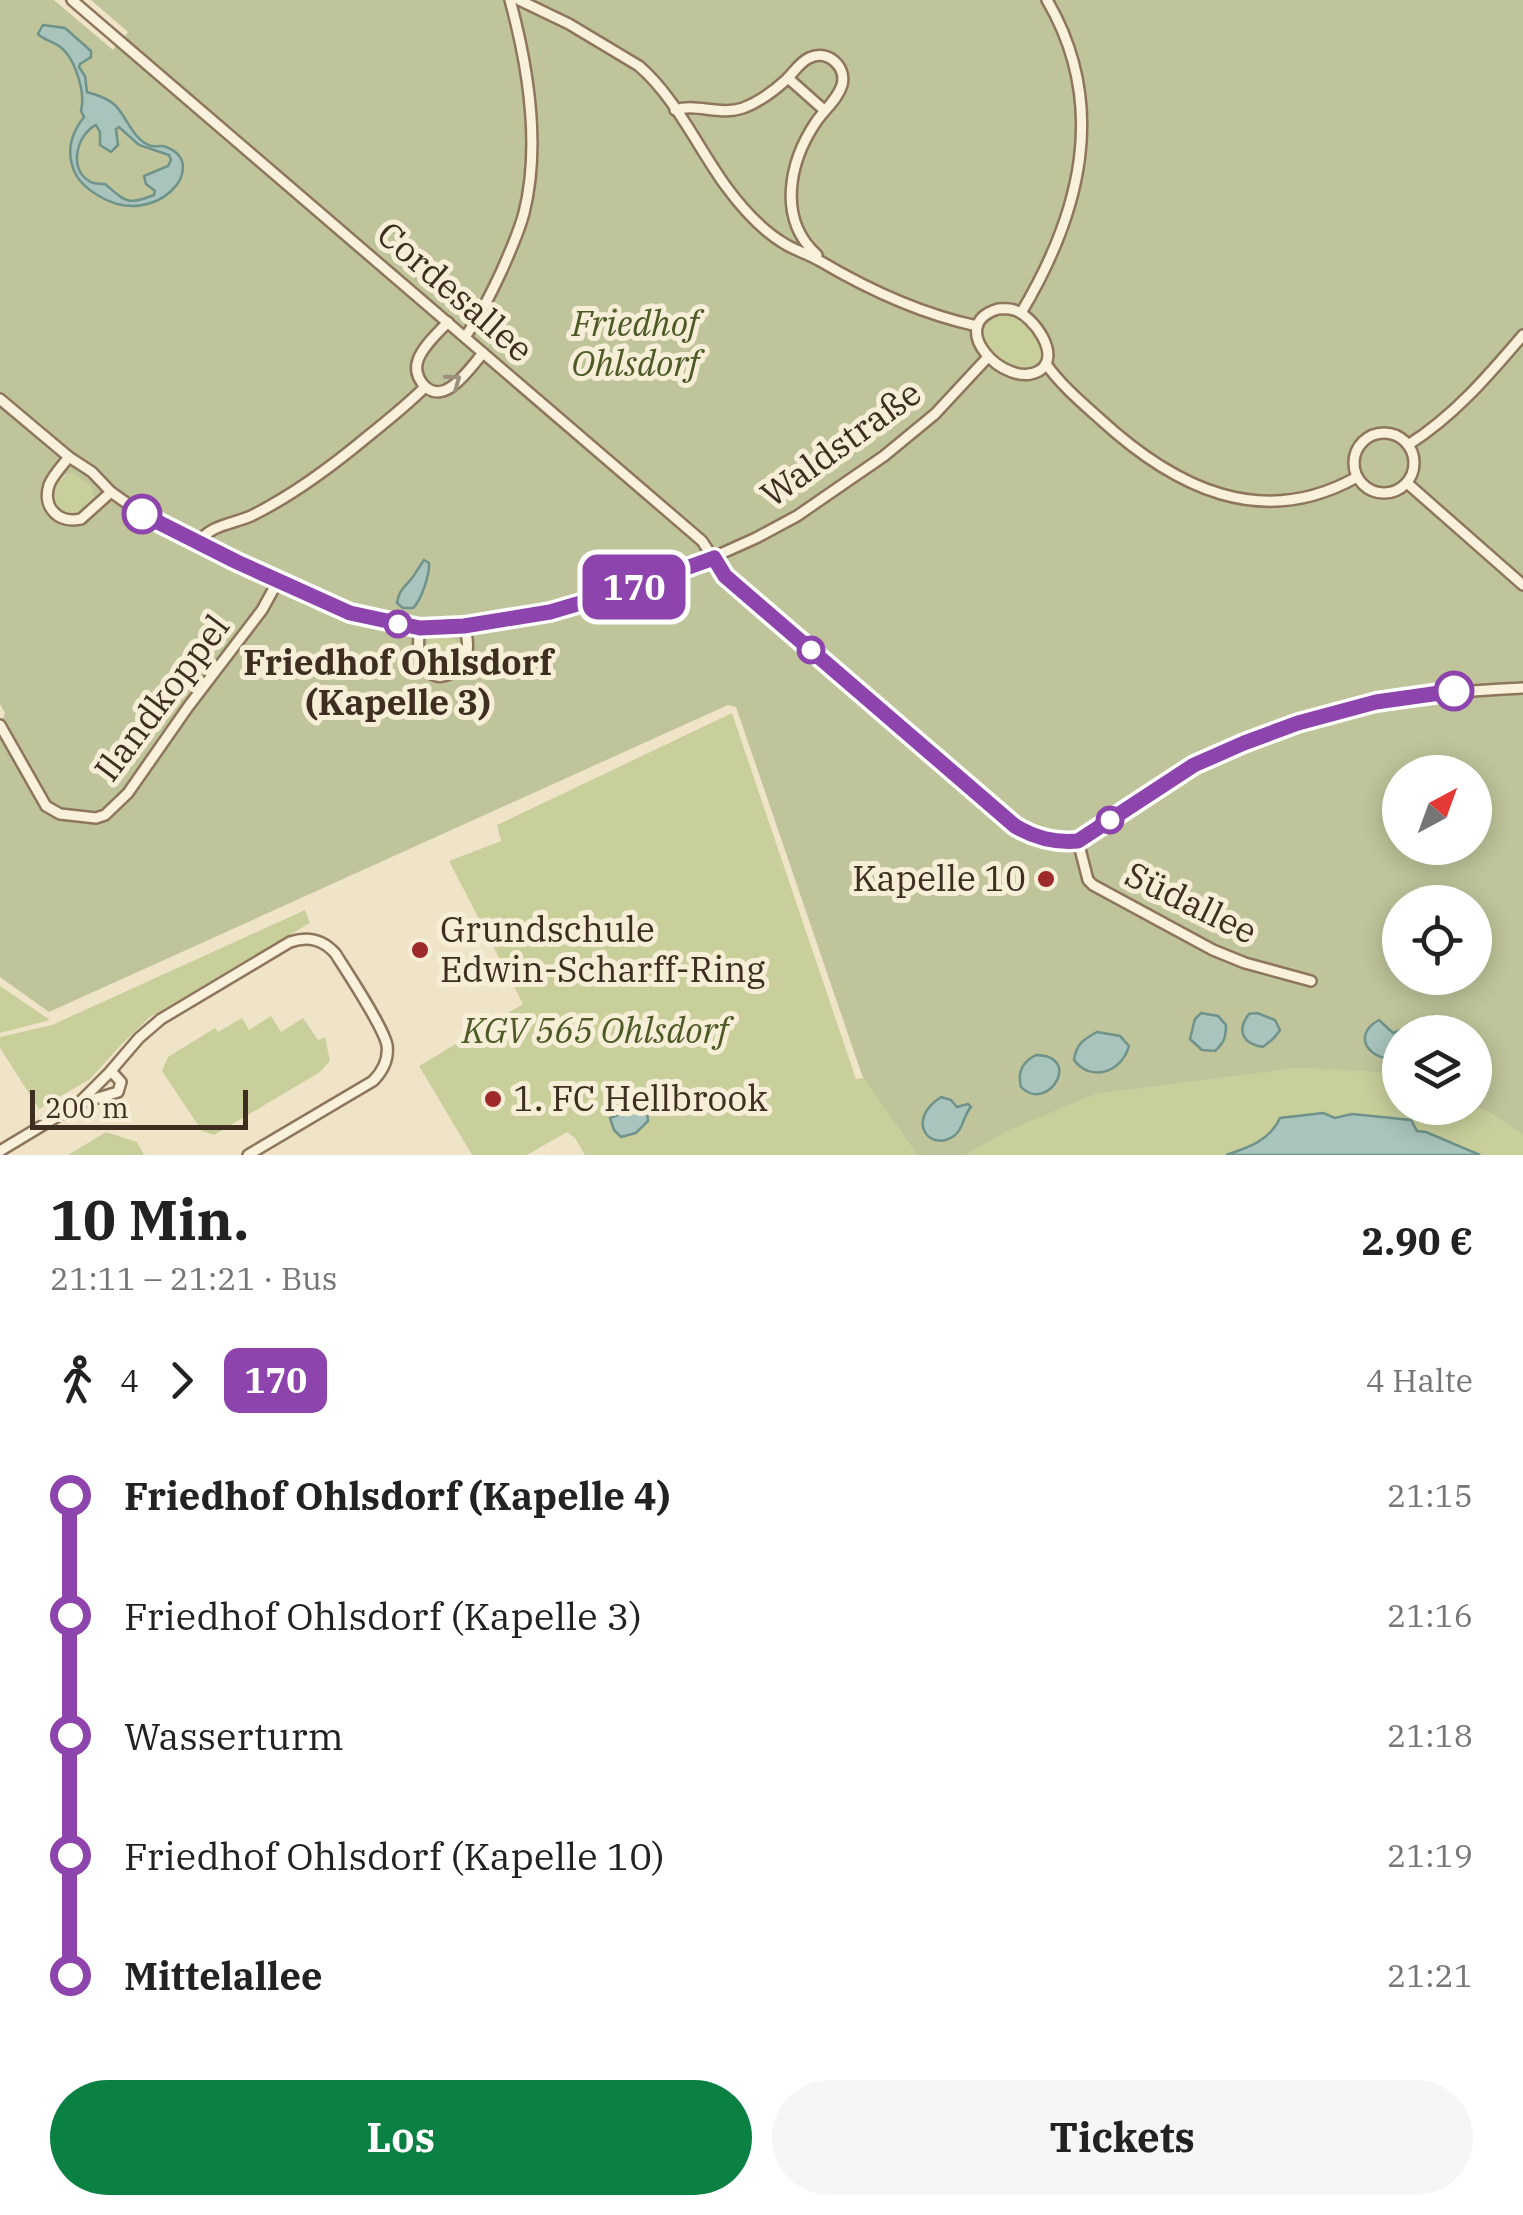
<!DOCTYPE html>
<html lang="de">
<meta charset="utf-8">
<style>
body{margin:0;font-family:"IBM Plex Serif",serif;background:#f6f6f6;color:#222;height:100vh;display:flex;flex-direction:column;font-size:38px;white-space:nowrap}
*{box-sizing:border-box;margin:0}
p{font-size:32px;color:#767676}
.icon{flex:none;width:55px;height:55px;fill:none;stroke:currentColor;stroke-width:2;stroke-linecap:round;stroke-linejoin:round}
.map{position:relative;height:1155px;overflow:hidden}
.drawer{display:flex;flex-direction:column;background:#fff;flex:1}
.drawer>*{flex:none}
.badge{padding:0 20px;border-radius:15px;font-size:35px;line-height:65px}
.needle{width:65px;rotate:41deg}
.tools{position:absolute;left:1382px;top:755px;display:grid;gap:20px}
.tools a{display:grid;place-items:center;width:110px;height:110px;border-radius:50%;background:#fff;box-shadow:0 5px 25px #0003;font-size:50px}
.scale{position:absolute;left:30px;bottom:25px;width:218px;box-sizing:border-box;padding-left:10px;border:5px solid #3d2e20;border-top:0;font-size:28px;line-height:35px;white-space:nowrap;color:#3d2e20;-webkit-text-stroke:8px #f7eed8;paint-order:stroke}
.map>.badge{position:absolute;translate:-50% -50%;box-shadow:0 0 0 5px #fff}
.legs{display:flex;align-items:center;gap:15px;height:110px;padding:0 50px;font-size:32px}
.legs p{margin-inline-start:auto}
.overview{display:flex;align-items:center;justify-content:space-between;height:170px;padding:0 50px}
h1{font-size:55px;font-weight:700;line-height:75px}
.cta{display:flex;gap:20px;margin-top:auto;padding:20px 50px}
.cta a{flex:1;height:115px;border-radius:60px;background:#0b8043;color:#fff;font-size:40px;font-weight:700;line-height:115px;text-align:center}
.cta a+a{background:#f6f6f6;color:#222}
ul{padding:0 50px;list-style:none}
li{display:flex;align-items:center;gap:35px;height:120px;font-size:38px}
li i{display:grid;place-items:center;width:15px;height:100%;margin:0 12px;background:currentColor}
li i::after{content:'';width:25px;height:25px;margin:-12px;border:8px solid;border-radius:50%;background:#fff}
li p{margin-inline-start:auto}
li:first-child i{background:linear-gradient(#0000 50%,currentColor 0)}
li:last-child i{background:linear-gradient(currentColor 50%,#0000 0)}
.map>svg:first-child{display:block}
.green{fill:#c9cf9b}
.cemetery{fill:#bfc49a;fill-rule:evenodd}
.water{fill:#a9c4bc;stroke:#6f938a;stroke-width:2.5;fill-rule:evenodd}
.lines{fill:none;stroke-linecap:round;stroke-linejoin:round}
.minor-casing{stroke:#8d765c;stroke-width:14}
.minor{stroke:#faf1dc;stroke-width:9}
.oneway{stroke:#9c907e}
.line-1-casing{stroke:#fff;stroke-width:22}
.line-1{stroke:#8e44ad;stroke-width:15}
.stop-1-dot{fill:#fff;stroke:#8e44ad;stroke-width:5}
.poi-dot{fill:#9e2a2b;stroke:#f7eed8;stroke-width:4}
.labels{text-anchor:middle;stroke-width:10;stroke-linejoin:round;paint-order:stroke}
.street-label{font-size:35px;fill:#3d2e20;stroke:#f7eed8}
.park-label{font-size:35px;font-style:italic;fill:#4d5a26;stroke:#f7eed8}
.stop-label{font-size:35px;font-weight:bold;fill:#3d2e20;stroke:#f7eed8}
.poi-label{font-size:35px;fill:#3d2e20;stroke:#f7eed8;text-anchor:start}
</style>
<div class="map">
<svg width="1523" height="1155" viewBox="0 0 1523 1155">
<rect width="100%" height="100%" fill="#f0e4c8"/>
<g class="green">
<path d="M1008,313C1028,319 1044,336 1042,357C1013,394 957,329 992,315C997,313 1003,314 1008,313Z"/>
<path d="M71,473L90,485L94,496L84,511L72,516C42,510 47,483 71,473Z"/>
<path d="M451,637L456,639L462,647L460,663L444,673C425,670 417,652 431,638Z"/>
<polygon points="732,713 856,1079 863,1078 917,1155 585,1155 575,1138 567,1132 527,1155 472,1155 419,1066 523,1004 449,861 501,841 497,825"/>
<polygon points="305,910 310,923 150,1017 122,1044 90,1079 39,1109 0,1048 0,1037 52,1025"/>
<polygon points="0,986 50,1020 0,1033"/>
<polygon points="271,1016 281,1032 303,1018 318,1040 325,1037 330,1061 320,1072 214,1135 202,1131 162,1071 168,1057 215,1028 218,1032 242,1018 249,1030"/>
<path d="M1299,1068L1398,1072L1400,1073V1108L1475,1106L1489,1112L1523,1135V1155H1480L1426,1132L1417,1131L1410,1120L1352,1114L1335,1118L1323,1113L1281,1118C1270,1140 1248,1148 1226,1155H965L1010,1129L1097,1094Z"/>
<polygon points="106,1132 137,1142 144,1155 68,1155"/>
</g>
<path class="cemetery" d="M0,0H54L113,50L116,45L64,0H81L124,37L128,32L91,0H1523V1135L1489,1112L1475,1106V1032H1410L1406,1028L1394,1033L1387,1030L1392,1060L1400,1058V1073L1299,1068L1097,1094L1011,1129L965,1155H917L863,1078L736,707L728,705L49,1012L0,977V727L5,713L0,704ZM1008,313C1028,319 1044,336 1042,357C1011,396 943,318 1008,313ZM71,473L90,485L94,496L84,511L72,516L58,511L51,499C53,486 59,476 71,473ZM451,637L460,643L463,652L455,669C452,670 440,673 438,672C420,669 422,648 431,638ZM1400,772H1475V848H1400ZM1400,902H1475V978H1400Z"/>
<g class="water">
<path d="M43,25L65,28L91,51V57L80,64L79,67L85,76L87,92C97,95 107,98 115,105C127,117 133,140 151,146C156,147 162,145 166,147C212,164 156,231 99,196C87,189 77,181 73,168C66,148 72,132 84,117L81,111C86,93 75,57 59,46C52,41 44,40 38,34ZM96,125L100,132V145L111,152L118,145L116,129L119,127L139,145L169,155L171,160L168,166L144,176L146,184L155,191L154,195C127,206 125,201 105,184C101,184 93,184 89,181C68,169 77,134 96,125Z"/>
<path d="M424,560L429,563C430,574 421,601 413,608H403L397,603C399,587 409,585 416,572C419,568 421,564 424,560Z"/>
<path d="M1201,1013L1218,1016L1226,1025C1226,1037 1224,1043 1215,1051L1202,1050L1190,1039L1195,1019Z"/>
<path d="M1257,1013L1275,1020L1280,1030L1274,1038L1263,1047C1243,1044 1236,1031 1249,1014Z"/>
<path d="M1379,1020L1393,1033L1406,1028L1410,1032H1400V1058C1372,1064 1349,1036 1379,1020Z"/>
<path d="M1097,1032L1120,1036L1129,1046C1122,1072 1091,1083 1074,1060C1076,1044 1084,1039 1097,1032Z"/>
<path d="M1036,1055C1084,1056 1047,1114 1021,1087C1017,1072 1022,1062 1036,1055Z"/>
<path d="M941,1097L951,1100L957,1107L968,1104L971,1107C963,1115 964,1129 954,1136C929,1153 905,1120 941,1097Z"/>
<polygon points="638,1107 647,1110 648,1121 636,1133 621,1137 614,1130 610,1118"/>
<path d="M1323,1113L1335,1118L1352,1114L1411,1120L1417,1131L1426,1132L1480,1155H1226C1248,1148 1270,1140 1280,1118Z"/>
</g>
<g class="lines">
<defs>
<g id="minor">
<path d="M72,0L702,541L725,576L1015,826C1035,838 1054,843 1078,841C1118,819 1153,787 1195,765C1299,710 1407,693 1523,688"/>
<path d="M519,0L569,24L639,66C675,97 697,146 725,185C741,207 761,230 785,244C796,251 809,254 820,261C869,290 921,314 977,326"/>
<polyline points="788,78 824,110"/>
<path d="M675,110C696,103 720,116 743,108C759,102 774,91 787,79C794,72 800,62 809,58C827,49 847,66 842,85C838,99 824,110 816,122C789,162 777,219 817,255"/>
<path d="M998,309C1004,309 1008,308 1014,310C1033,315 1063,357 1039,371C1005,390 944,325 998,309Z"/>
<path d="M1021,313C1080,214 1109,106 1047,0"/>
<path d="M448,322C438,333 423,346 418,360C415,368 417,376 422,383C443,410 470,368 483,353"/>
<path d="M465,337C480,316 491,294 502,270C510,252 519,232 524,213C541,145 528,66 510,0"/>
<path d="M1046,364C1061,385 1081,402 1100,419C1174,487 1261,531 1357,477"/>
<polyline points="0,399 69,457 92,472 111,492 142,514 237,562 361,617 419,628 465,626 550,612 625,590 698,564 756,538 797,516 884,456 935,414 988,357"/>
<circle cx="1384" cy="463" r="30"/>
<path d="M1408,445C1454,416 1488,376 1523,335"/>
<path d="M69,457C62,466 53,475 49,485C42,508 59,524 81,519L111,492"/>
<polyline points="1407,483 1523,585"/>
<path d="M199,542C211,524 235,524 253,515C295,494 331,467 367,437C387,421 407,405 425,387"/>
<path d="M419,628C419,638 417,650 421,661C431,688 462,676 467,651C469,643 466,635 465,626"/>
<polyline points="0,725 46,806 60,814 96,818 105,815 128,793 188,707 262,610 278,581"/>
<polyline points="1078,841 1088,880 1093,885 1213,950 1245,963 1311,981"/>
<polyline points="81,1103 118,1092 121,1082 111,1071"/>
<path d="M0,1151L78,1104L109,1073L139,1038L161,1019L290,942C308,936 322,939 335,953C347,972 383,1026 387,1045C389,1060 383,1071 373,1081L248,1155"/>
</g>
</defs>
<use href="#minor" class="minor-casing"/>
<use href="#minor" class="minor"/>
</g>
<defs><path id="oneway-chevron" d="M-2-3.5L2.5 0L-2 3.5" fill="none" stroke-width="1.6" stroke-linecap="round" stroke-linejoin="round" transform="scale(2.5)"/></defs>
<use class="oneway" href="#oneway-chevron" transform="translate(454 381) rotate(-36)"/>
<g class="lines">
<defs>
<path id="line-1" d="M142,514L237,562L350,613L420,628L464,626L550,612L625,590L714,558L725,576L1015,826C1035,838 1054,843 1078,841L1194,765L1244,743L1298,723L1376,702L1454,691"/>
</defs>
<use href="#line-1" class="line-1-casing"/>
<use href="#line-1" class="line-1"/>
</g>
<g class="stop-1-dot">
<circle cx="142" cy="514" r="18"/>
<circle cx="398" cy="624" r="12"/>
<circle cx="811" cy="650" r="12"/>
<circle cx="1454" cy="691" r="18"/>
<circle cx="1110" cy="820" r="12"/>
</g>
<g class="poi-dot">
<circle cx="1046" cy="879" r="10"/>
<circle cx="420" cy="950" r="10"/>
<circle cx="493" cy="1099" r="10"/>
</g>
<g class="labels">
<g class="street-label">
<text transform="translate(455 292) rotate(41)" y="12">Cordesallee</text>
<text transform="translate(841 444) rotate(-36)" y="12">Waldstraße</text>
<text transform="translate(162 698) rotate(-53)" y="12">Ilandkoppel</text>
<text transform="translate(1191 903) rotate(26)" y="12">Südallee</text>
</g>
<g class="park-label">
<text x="635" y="336">Friedhof<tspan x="635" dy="40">Ohlsdorf</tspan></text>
<text x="595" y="1043">KGV 565 Ohlsdorf</text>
</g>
<g class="stop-label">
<text x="398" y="675">Friedhof Ohlsdorf<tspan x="398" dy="40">(Kapelle 3)</tspan></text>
</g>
<g class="poi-label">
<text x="1026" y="891" text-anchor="end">Kapelle 10</text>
<text x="440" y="942">Grundschule<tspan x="440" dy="40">Edwin-Scharff-Ring</tspan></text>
<text x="513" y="1111">1. FC Hellbrook</text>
</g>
</g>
</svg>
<div class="tools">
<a><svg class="needle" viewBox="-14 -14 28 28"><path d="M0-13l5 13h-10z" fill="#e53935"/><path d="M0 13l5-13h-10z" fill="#767676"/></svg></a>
<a><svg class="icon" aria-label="locate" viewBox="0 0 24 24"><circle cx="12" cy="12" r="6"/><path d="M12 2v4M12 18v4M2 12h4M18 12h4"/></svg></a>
<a><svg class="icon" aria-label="layers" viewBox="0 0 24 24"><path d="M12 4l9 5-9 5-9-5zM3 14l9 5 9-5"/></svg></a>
</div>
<div class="scale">200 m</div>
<b class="badge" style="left:634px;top:587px;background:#8e44ad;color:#fff">170</b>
</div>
<section class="drawer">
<div class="overview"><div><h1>10 Min.</h1><p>21:11 – 21:21 · Bus</p></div><b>2.90 €</b></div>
<div class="legs"><svg class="icon" aria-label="walk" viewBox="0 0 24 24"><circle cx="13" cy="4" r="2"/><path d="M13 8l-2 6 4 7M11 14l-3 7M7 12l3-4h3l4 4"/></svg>4<svg class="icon" aria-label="forward" viewBox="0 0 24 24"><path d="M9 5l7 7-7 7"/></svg><b class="badge" style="background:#8e44ad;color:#fff">170</b><p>4 Halte</p></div>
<ul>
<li><i style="color:#8e44ad"></i><b>Friedhof Ohlsdorf (Kapelle 4)</b><p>21:15</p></li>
<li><i style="color:#8e44ad"></i><span>Friedhof Ohlsdorf (Kapelle 3)</span><p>21:16</p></li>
<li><i style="color:#8e44ad"></i><span>Wasserturm</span><p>21:18</p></li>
<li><i style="color:#8e44ad"></i><span>Friedhof Ohlsdorf (Kapelle 10)</span><p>21:19</p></li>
<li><i style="color:#8e44ad"></i><b>Mittelallee</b><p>21:21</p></li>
</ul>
<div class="cta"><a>Los</a><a>Tickets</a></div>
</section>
